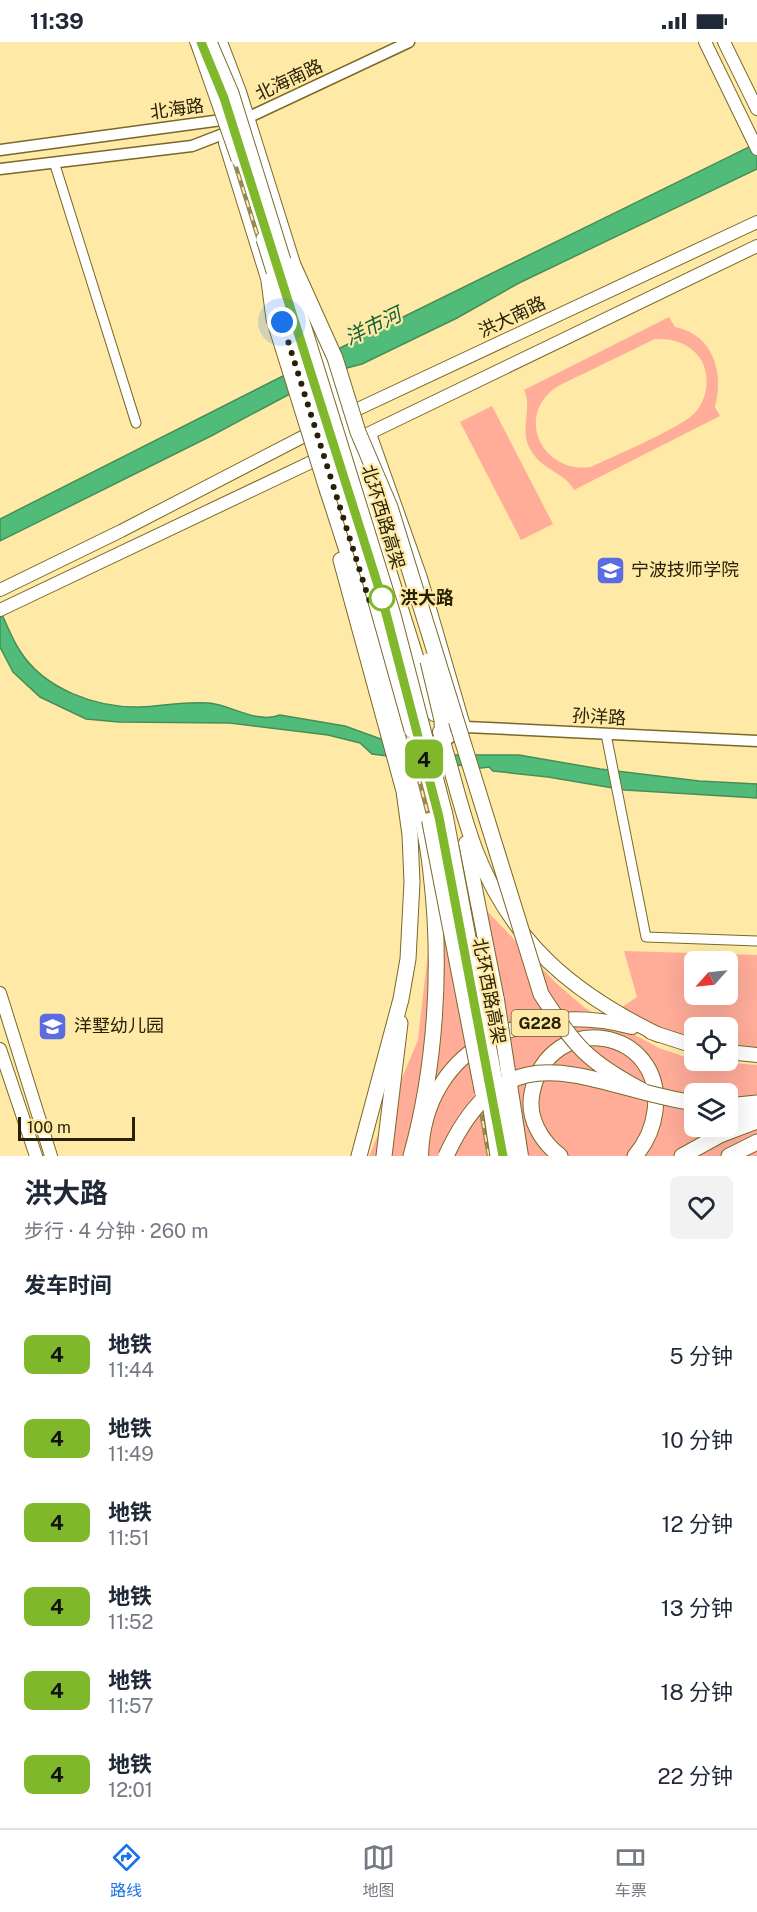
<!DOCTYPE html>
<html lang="zh">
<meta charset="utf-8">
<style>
body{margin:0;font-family:"Public Sans","Noto Sans SC",sans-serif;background:#f2f2f3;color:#1f2937;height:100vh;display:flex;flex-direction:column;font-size:22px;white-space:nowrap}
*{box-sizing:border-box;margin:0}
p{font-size:20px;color:#747a83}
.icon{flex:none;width:33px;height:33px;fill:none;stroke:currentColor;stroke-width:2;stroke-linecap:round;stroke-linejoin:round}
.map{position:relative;height:1114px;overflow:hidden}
.panel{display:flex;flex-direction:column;background:#fff;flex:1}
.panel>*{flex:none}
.badge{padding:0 12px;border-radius:9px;font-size:21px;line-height:39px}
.needle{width:39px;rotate:243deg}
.fabs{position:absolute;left:684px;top:909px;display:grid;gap:12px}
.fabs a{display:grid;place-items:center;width:54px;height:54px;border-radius:9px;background:#fff;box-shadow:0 6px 24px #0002;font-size:30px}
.scale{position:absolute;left:18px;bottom:15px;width:117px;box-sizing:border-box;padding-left:6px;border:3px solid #282105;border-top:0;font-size:16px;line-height:21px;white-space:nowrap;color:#282105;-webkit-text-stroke:4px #feeaa6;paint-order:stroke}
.you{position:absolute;width:30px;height:30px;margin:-15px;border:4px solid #fff;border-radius:50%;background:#1a73e8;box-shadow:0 0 0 9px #1a73e833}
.map>.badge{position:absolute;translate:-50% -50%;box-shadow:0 0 0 3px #fff}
h2{padding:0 24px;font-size:22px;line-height:54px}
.round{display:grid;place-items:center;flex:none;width:63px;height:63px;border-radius:9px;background:#f2f2f3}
.head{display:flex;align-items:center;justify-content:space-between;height:102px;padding:0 24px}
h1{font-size:28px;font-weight:700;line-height:45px}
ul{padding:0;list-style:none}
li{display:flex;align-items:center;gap:18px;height:84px;padding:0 24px}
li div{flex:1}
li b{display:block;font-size:22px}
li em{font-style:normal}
li .badge{min-width:66px;font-weight:700;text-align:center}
.status{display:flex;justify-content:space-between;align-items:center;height:42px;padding:0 30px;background:#fff;direction:ltr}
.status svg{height:16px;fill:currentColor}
.tab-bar{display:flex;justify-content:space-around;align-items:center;height:84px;border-top:2px solid #e0e1e3;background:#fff;font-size:16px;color:#747a83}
.tab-bar a{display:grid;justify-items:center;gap:3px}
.tab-bar .selected{color:#1a73e8}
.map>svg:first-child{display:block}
.green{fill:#ffac99;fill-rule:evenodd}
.water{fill:#51bc7a;stroke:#458e57;stroke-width:1.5}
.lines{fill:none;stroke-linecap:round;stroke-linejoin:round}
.minor-casing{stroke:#7b6826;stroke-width:11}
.tertiary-casing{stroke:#7b6826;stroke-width:13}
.secondary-casing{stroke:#7b6826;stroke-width:14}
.primary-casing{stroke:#7b6826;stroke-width:16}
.trunk-casing{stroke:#7b6826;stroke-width:17}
.minor{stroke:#fff;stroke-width:9}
.tertiary{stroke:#fff;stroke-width:10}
.secondary{stroke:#fff;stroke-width:12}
.primary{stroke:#fff;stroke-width:14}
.trunk{stroke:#fff;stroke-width:15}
.rail-casing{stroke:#958757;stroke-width:4.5}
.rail{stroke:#feeaa6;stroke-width:2;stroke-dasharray:7;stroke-linecap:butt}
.primary-bridge-casing{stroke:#7b6826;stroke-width:16;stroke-linecap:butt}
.trunk-bridge-casing{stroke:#7b6826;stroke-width:17;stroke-linecap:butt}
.primary-bridge{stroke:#fff;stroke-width:14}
.trunk-bridge{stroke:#fff;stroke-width:15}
.line-casing{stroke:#fff;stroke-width:14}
.line{stroke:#80b82b;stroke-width:9}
.walk{stroke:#282105;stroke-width:6;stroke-dasharray:0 10.8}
.stop-dot{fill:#fff;stroke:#80b82b;stroke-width:3}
.labels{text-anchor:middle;stroke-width:4.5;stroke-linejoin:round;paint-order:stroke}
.shield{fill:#feeaa6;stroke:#685d35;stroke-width:1.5}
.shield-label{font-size:16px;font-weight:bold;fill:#282105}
.street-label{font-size:18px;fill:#282105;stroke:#feeaa6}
.poi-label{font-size:18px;fill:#282105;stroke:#feeaa6;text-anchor:start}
.stop-label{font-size:18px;font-weight:bold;fill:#282105;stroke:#feeaa6;text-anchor:start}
.water-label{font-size:20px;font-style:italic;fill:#146236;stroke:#feeaa6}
</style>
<div class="status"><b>11:39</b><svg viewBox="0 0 49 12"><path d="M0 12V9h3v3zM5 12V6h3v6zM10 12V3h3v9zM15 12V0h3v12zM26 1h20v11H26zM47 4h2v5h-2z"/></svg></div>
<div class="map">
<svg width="757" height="1114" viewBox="0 0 757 1114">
<rect width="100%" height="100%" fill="#feeaa6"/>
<g class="green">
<path d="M669,275L675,285C714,293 724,331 715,365L720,374L574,448C565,430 542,429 530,407C519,387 533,366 524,348ZM655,297C673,296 689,301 700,316C711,333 708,357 694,372C676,388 616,413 591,425C541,432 514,372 558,344Z"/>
<polygon points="492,364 553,482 521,498 460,380"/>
<path d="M488,870L556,941L585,966L659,1006L694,1018L757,1023V1114H369L418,998L430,892ZM694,1052H728V1084H694Z"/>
<path d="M624,909L757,913V1006L728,1003V986H694V997L645,982L622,965L637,955ZM694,920H728V952H694Z"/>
</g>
<g class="water">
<polygon points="757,101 757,127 519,241 457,276 362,322 343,327 286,354 211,394 0,499 0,477 277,337"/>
<path d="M0,568C6,581 12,597 20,609C44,647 96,666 140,665C162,664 186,659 209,661C231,663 257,682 280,673L345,684L400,704L454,713H519L600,727L699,739L757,742V756L625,748L548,735L493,729L489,725L481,726L372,712L360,701L328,693L230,681L119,680L86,677L40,655L13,630L0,605Z"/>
</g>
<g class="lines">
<defs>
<g id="minor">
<polyline points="55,123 136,381"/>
<polyline points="371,390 422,534 466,685"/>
<polyline points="606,692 646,895 757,899"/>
</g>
<g id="tertiary">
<polyline points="0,108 229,77"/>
<polyline points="0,127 192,104 223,92 247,76 409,0"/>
<polyline points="443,700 466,685 757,699"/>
</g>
<g id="secondary">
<polyline points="705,0 757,107"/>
<polyline points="724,0 757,67"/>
<polyline points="345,373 757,180"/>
<polyline points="353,399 757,204"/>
<polyline points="0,548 121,489 316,388"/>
<polyline points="0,568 324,414"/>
<polyline points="0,951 51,1114"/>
<polyline points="0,1007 36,1114"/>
</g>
<g id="primary">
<polyline points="220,0 239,50 296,231"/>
<polyline points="226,101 272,249"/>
<polyline points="307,267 434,672"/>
<path d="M440,690C453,730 461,770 476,809C512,901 573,951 659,993"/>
<polyline points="466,801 497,958"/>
<polyline points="651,990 694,1004"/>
<polyline points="728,1010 757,1013"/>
<path d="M421,1114C424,999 534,959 632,985"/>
</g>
<g id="trunk">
<polyline points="239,117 264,197"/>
<path d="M328,450C356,535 382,620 404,707C415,747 427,789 431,831C442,923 436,1024 411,1114"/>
<polyline points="341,518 404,749 410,793 412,840 408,917 401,957 359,1114"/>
<polyline points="442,678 443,700"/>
<polyline points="728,1064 757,1061"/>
<polyline points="722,1092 732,1080 757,1065"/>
<polyline points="384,1114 400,981"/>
<path d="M560,1114C541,1099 527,1076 532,1051C549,966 666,985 655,1069C653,1086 646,1101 635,1114"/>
<polyline points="682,1114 720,1093 757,1079"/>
<polyline points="729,1114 757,1100"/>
</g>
</defs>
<use href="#minor" class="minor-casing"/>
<use href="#tertiary" class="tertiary-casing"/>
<use href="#secondary" class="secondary-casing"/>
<use href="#primary" class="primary-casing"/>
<use href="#trunk" class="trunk-casing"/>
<use href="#minor" class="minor"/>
<use href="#tertiary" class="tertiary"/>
<use href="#secondary" class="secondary"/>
<use href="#primary" class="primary"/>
<use href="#trunk" class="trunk"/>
<defs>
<g id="rail">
<polyline points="191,0 216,61 372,559 429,776 489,1114"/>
<polyline points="201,0 224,56 383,557 439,775 503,1114"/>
</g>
</defs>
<use href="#rail" class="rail-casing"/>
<use href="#rail" class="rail"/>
<defs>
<g id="primary-bridge">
<polyline points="429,778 482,1050"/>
<polyline points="497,958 521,1114"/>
</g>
<g id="trunk-bridge">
<polyline points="198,0 239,117"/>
<polyline points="209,0 231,51 393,573 445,773 509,1114"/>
<polyline points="264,197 370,538 412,688"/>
<path d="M293,223L335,316L358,390L390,465L541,952C574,1004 588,1020 643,1049"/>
<polyline points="269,239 274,277 328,450"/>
<polyline points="428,619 442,678"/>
<polyline points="486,1034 498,1114"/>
<path d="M446,1114C508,979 589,1045 694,1061"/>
</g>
</defs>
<use href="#primary-bridge" class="primary-bridge-casing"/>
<use href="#trunk-bridge" class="trunk-bridge-casing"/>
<use href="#primary-bridge" class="primary-bridge"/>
<use href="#trunk-bridge" class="trunk-bridge"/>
</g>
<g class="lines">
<defs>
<polyline id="line" points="201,0 224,56 382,556 439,775 503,1114"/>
</defs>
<use href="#line" class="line-casing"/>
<use href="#line" class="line"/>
<polyline class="walk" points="282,280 369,558 382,556"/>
</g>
<defs>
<symbol id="university-square" viewBox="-11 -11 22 22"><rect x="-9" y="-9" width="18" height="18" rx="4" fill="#5b6be2" stroke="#feeaa6"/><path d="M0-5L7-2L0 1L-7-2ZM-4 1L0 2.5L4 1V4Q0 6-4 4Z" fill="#fff"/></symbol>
<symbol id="school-square" viewBox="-11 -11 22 22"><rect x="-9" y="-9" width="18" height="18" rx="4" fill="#5b6be2" stroke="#feeaa6"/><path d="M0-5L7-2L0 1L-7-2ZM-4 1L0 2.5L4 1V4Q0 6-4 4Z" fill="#fff"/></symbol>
</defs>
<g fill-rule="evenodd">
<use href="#university-square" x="594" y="512" width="33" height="33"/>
<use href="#school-square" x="36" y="968" width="33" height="33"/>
</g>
<circle class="stop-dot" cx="382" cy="556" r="12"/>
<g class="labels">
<rect class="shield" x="511.5" y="968" width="57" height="26" rx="4.5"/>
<g class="shield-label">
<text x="540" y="987">G228</text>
</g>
<g class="street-label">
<text transform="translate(289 38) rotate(-25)" y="6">北海南路</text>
<text transform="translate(177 67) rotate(-8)" y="6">北海路</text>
<text transform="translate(512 275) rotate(-25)" y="6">洪大南路</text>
<text transform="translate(383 475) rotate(73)" y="6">北环西路高架</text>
<text transform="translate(599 675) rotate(3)" y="6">孙洋路</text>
<text transform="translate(489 949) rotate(79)" y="6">北环西路高架</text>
</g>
<g class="poi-label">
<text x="631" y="534">宁波技师学院</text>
<text x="74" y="990">洋墅幼儿园</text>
</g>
<g class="stop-label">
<text x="400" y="562">洪大路</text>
</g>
<g class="water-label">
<text transform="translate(373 284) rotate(-26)" y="7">洋市河</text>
</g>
</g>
</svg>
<div class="fabs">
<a><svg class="needle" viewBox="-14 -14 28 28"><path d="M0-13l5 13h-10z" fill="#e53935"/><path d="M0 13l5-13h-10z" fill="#747a83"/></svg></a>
<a><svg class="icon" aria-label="locate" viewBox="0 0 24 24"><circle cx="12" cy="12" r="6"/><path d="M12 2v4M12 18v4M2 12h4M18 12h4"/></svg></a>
<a><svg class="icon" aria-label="layers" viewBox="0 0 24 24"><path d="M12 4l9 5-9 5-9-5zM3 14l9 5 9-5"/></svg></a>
</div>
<div class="scale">100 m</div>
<div class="you" style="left:282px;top:280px"></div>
<b class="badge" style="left:424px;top:717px;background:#80b82b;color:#111">4</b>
</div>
<section class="panel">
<div class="head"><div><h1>洪大路</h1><p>步行 · 4 分钟 · 260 m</p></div><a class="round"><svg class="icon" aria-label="heart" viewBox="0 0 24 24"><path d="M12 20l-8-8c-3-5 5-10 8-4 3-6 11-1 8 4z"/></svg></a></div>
<h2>发车时间</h2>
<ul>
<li><span class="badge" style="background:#80b82b;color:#111">4</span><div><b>地铁</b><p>11:44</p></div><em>5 分钟</em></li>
<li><span class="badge" style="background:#80b82b;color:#111">4</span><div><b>地铁</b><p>11:49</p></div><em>10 分钟</em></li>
<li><span class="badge" style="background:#80b82b;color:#111">4</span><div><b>地铁</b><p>11:51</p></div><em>12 分钟</em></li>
<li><span class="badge" style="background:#80b82b;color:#111">4</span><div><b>地铁</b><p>11:52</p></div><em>13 分钟</em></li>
<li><span class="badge" style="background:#80b82b;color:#111">4</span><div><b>地铁</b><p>11:57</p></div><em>18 分钟</em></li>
<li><span class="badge" style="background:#80b82b;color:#111">4</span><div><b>地铁</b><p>12:01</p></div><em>22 分钟</em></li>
</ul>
</section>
<nav class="tab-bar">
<a class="selected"><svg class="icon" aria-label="directions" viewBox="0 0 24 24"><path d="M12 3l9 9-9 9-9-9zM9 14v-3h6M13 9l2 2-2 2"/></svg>路线</a>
<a><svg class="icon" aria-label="map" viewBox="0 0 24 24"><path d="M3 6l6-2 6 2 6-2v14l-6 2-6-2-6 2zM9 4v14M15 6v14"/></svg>地图</a>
<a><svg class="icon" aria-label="tickets" viewBox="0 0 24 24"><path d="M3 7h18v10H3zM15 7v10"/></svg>车票</a>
</nav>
